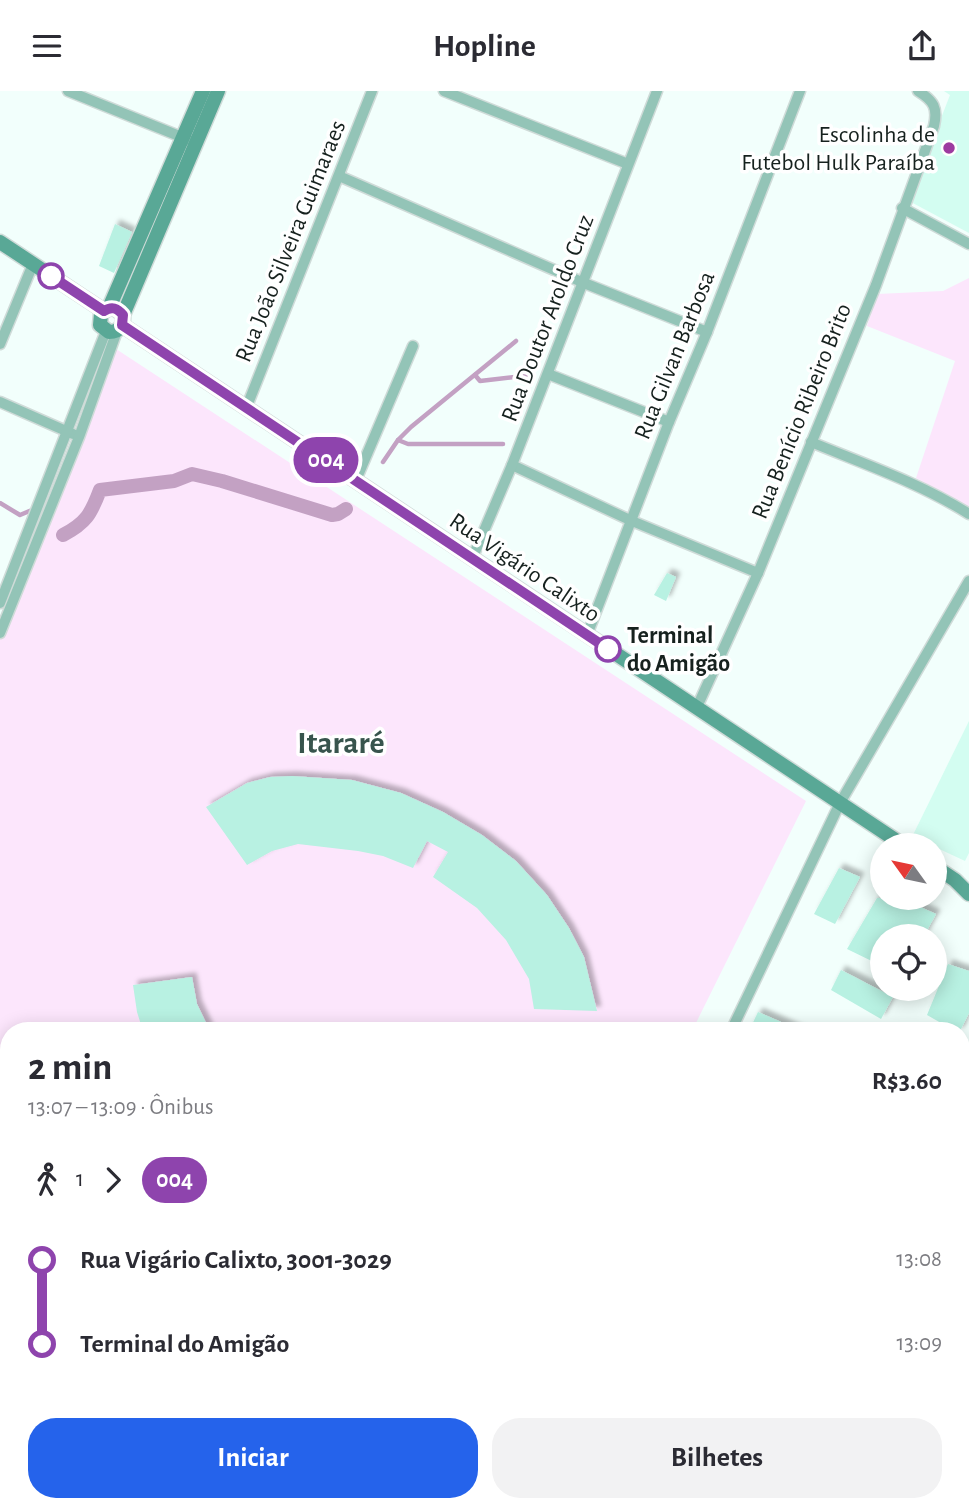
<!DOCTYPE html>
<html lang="pt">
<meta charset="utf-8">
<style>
body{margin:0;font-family:"Alegreya Sans",sans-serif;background:#f2f2f3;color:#2b2b33;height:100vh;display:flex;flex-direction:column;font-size:26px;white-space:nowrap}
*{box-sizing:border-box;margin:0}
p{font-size:23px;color:#7c7c81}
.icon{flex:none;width:38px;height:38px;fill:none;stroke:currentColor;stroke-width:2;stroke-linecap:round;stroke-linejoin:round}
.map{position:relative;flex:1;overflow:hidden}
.sheet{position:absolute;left:0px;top:931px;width:970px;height:490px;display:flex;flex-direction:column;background:#fff;border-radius:28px 28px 0 0;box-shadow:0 4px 18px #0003}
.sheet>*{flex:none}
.badge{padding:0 14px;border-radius:23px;font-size:24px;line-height:46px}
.needle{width:46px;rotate:303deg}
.controls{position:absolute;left:870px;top:742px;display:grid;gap:14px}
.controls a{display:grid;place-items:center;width:77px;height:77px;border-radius:50%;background:#fff;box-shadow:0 4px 18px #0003;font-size:35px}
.map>.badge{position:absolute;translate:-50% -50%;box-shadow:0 0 0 4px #fff}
.legs{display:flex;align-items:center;gap:10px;height:77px;padding:0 28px;font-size:23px}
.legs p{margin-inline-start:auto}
.head{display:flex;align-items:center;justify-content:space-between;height:119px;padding:0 28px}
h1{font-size:38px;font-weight:600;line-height:52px}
.action{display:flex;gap:14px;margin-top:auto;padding:14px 28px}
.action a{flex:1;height:80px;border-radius:28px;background:#2563eb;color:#fff;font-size:28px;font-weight:600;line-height:80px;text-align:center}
.action a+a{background:#f2f2f3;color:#2b2b33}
ul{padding:0 28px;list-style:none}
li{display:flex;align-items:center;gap:24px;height:84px;font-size:26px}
li i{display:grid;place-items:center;width:10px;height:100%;margin:0 9px;background:currentColor}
li i::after{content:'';width:18px;height:18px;margin:-9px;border:5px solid;border-radius:50%;background:#fff}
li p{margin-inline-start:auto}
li:first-child i{background:linear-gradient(#0000 50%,currentColor 0)}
li:last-child i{background:linear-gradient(currentColor 50%,#0000 0)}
header{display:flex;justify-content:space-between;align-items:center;height:91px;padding:0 28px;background:#fff;font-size:32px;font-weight:600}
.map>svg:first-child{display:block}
.built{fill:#d3fdf1}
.green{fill:#fce6fc}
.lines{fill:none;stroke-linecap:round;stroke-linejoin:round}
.stream{stroke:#c3a1c3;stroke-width:4.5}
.canal{stroke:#c3a1c3;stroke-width:14}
.building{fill:#b8f1e2;filter:url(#shadow)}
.street-casing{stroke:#cfdbd8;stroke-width:13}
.secondary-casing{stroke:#cfdbd8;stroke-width:17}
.street{stroke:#93c4b7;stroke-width:10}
.secondary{stroke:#59a896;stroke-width:14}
.line-1-casing{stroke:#fff;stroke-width:16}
.line-1{stroke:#8e44ad;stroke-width:10}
.poi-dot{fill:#9d3aa0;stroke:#fff;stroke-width:2.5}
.stop-1-dot{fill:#fff;stroke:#8e44ad;stroke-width:3.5}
.labels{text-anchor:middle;stroke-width:7;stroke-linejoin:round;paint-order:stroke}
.poi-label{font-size:24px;fill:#16211e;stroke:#fff;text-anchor:end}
.street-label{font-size:24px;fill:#16211e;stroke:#fff}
.stop-label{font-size:24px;font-weight:bold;fill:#16211e;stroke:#fff;text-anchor:start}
.district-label{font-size:32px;font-weight:bold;fill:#38544d;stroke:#fff}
</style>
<header><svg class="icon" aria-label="menu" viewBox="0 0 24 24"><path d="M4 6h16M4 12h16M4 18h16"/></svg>Hopline<svg class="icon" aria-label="share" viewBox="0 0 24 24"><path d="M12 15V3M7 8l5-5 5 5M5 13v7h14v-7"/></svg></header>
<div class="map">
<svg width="969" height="1421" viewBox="0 0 969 1421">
<defs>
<filter id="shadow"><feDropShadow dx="4.5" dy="-4.5" stdDeviation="2" flood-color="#0004"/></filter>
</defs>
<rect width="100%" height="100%" fill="#f2fffc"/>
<g class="built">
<polygon points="944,0 969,0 969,142 909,110 950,4"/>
<polygon points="969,630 969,762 965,770 935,756 934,754 912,746"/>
<polygon points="969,1038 969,1158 961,1153 961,1053"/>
</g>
<g class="green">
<polygon points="969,187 969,417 916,387 955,270 867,235 877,203 943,200"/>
<polygon points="113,256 806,710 692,940 9,940 9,1207 0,1203 0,539"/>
</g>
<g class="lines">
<g class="stream">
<polyline points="475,284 480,290 532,284"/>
<polyline points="398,349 408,353 503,353"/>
<polyline points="383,371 398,349 411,336 516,250"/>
<polyline points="0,412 20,424 32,419"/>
</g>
<path class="canal" d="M63,444C86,432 91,423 100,399L174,390L192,383L222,390L332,424L338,423L346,418"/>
</g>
<g class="building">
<polygon points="115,133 132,141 114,182 99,175"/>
<polygon points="667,482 676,486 666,510 654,504"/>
<polygon points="292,685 352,689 401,702 443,721 482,744 516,770 547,804 569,837 584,866 597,920 534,918 529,888 506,849 477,817 433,786 448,761 427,750 413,777 383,765 358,760 298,753 272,760 247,774 206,716 247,692 270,686"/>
<polygon points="839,777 860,786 835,833 814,823"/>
<polygon points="877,807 900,807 936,823 924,845 882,845 882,875 847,858"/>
<polygon points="948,873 969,880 969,922 960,940 946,940 948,936 927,924"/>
<polygon points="841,879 893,906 881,928 831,899"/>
<polygon points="192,886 197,913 210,940 143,940 137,921 133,894"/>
<polygon points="758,921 802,940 749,940"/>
</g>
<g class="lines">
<defs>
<g id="street">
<polyline points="68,0 189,49"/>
<polyline points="444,0 628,73"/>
<polyline points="339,85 584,192 707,241"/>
<polyline points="902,117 969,153"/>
<polyline points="0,253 33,173"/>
<polyline points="548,283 669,331"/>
<polyline points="0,311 73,343"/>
<polyline points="247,315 372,0"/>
<path d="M811,351C864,373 920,392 969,423"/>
<polyline points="512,374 632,430 758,482"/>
<polyline points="356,389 413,255"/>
<polyline points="472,468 512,374 657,0"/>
<polyline points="0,512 106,240"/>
<polyline points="0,542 79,346 117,240"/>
<polyline points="587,544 669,331 707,241 800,0"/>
<path d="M697,616L758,482L876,194L934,35C938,17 934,10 918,0"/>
<polyline points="731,940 840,712 969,490"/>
<polyline points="961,1158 969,1163"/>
<polyline points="0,1216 9,1220"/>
<polyline points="423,1412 445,1421"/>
<polyline points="788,1412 802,1421"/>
<polyline points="123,1421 127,1412"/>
<polyline points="507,1421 511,1412"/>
</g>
<g id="secondary">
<polyline points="0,151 104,220"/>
<polyline points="109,217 203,0"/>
<path d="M123,224L115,217L107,218L101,223L100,234L109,241C120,241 124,234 123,224L218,0"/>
<polyline points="122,234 903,754"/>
<polyline points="934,775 955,789 969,803"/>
<polyline points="961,1061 969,1045"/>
<polyline points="778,1421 783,1412"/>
</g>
</defs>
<use href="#street" class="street-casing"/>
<use href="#secondary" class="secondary-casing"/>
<use href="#street" class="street"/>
<use href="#secondary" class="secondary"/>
</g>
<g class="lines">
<defs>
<path id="line-1" d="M51,185L104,220C112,215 117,217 123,224L122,234L608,558"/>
</defs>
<use href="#line-1" class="line-1-casing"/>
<use href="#line-1" class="line-1"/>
</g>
<circle class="poi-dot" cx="949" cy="57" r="7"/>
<g class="stop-1-dot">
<circle cx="51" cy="185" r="12"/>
<circle cx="608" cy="558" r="12"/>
</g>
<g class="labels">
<g class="poi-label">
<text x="935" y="51">Escolinha de<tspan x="935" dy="28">Futebol Hulk Paraíba</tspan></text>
</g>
<g class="street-label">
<text transform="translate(290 150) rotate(-68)" y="8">Rua João Silveira Guimaraes</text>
<text transform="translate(547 227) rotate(-69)" y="8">Rua Doutor Aroldo Cruz</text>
<text transform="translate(674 264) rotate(-68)" y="8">Rua Gilvan Barbosa</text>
<text transform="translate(801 320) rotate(-68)" y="8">Rua Benício Ribeiro Brito</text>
<text transform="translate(525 476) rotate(34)" y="8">Rua Vigário Calixto</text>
</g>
<g class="stop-label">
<text x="627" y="552">Terminal<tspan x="627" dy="28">do Amigão</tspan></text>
</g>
<g class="district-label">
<text x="341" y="662">Itararé</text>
</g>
</g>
</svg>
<div class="controls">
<a><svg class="needle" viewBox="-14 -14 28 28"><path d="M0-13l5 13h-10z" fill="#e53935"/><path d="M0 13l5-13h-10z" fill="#7c7c81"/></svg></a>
<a><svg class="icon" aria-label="locate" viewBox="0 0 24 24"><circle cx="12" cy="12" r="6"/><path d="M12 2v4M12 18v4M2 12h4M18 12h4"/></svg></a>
</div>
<b class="badge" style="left:326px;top:369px;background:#8e44ad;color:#fff">004</b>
<section class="sheet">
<div class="head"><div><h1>2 min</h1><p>13:07 – 13:09 · Ônibus</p></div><b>R$3.60</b></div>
<div class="legs"><svg class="icon" aria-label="walk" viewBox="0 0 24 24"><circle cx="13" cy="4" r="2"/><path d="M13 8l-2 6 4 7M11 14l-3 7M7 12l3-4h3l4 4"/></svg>1<svg class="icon" aria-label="forward" viewBox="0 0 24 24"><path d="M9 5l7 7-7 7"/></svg><b class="badge" style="background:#8e44ad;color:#fff">004</b></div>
<ul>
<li><i style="color:#8e44ad"></i><b>Rua Vigário Calixto, 3001-3029</b><p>13:08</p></li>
<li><i style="color:#8e44ad"></i><b>Terminal do Amigão</b><p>13:09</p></li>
</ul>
<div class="action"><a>Iniciar</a><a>Bilhetes</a></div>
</section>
</div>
